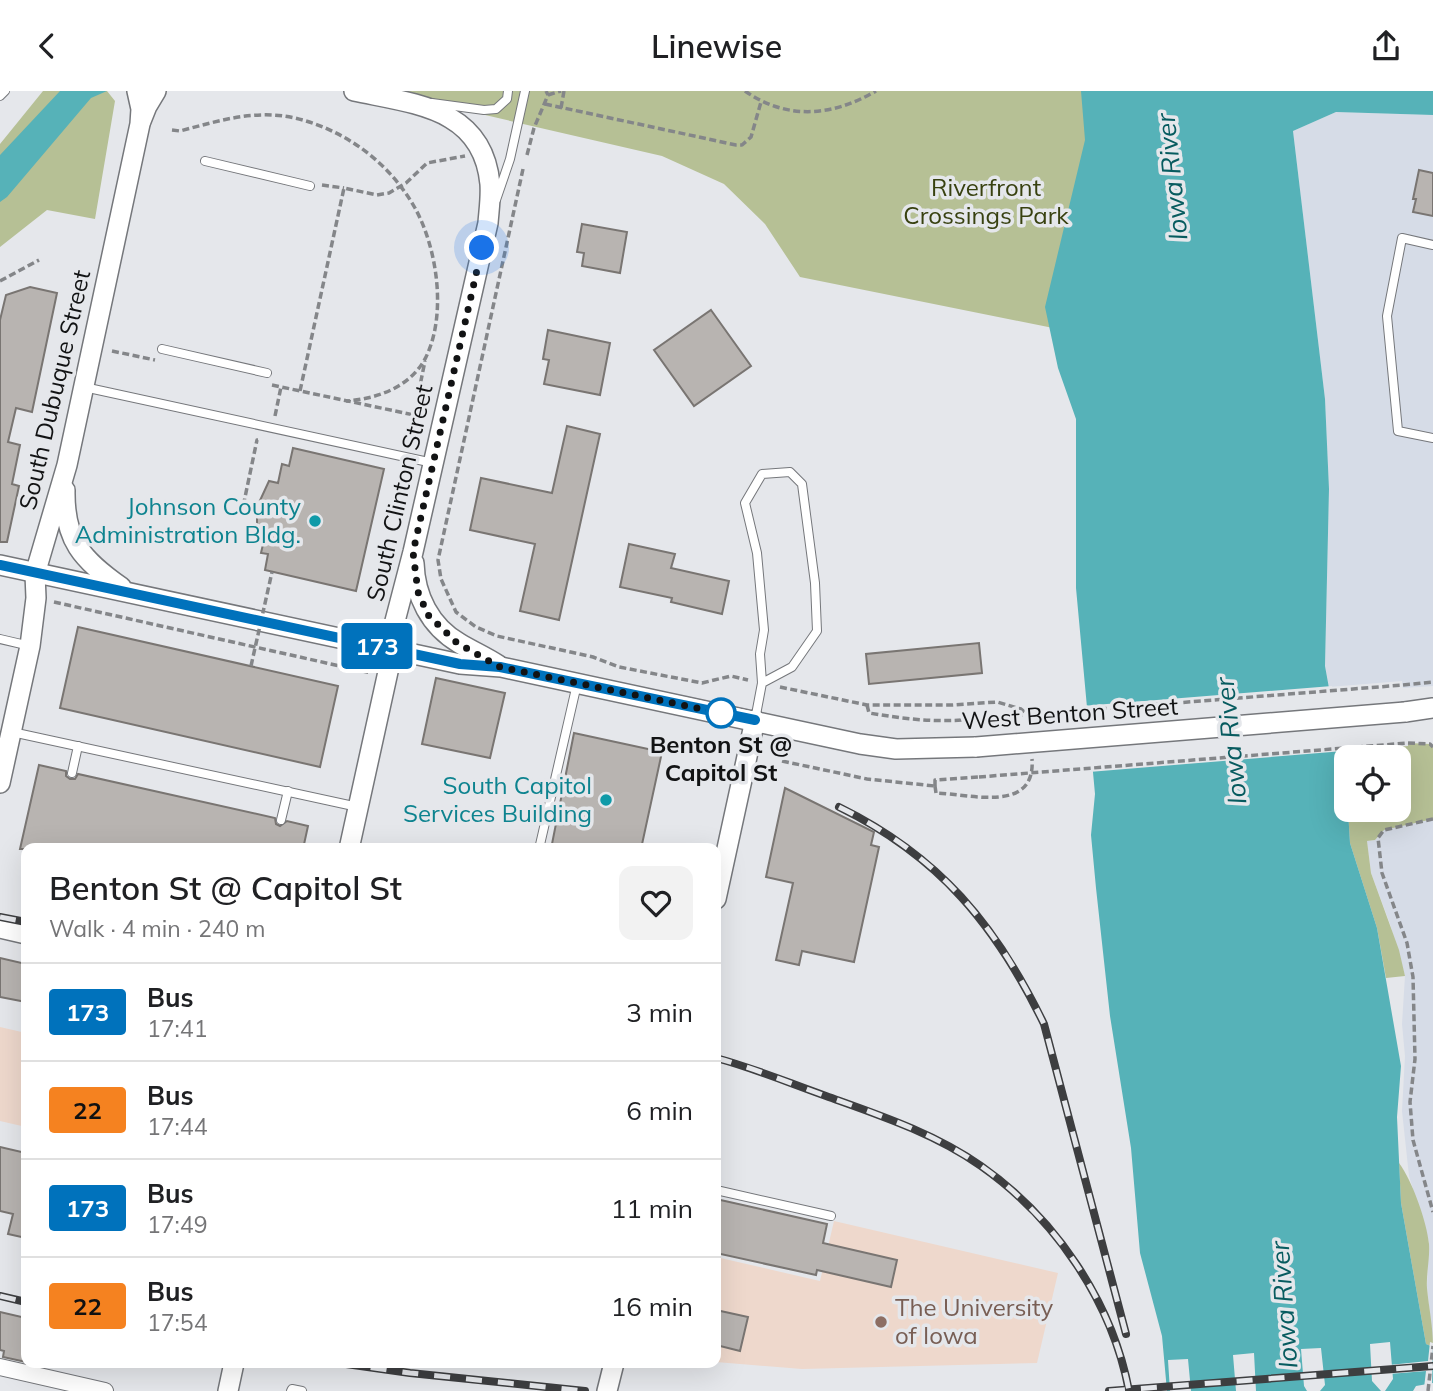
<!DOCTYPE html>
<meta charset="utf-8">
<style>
body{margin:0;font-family:Mulish,sans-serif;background:#f2f2f2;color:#202124;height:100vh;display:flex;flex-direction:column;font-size:26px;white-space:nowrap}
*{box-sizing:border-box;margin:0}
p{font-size:23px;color:#757577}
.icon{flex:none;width:38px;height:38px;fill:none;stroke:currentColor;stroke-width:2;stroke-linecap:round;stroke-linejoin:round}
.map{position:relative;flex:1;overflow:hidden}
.details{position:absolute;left:21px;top:752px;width:700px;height:525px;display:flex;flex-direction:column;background:#fff;border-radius:14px;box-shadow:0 7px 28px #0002}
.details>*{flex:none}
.badge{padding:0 14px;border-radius:5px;font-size:24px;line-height:46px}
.tools{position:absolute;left:1334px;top:654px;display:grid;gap:14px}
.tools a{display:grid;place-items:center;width:77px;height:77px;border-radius:14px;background:#fff;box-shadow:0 7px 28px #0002;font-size:35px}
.you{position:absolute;width:35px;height:35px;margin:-18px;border:5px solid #fff;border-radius:50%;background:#1a73e8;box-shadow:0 0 0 10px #1a73e833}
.map>.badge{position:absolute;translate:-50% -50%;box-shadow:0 0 0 4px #fff}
.round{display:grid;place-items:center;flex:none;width:74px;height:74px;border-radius:14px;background:#f2f2f2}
.overview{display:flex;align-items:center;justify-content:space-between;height:119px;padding:0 28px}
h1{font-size:33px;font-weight:600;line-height:52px}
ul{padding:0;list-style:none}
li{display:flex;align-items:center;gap:21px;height:98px;padding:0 28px;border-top:2px solid #e0e0e0}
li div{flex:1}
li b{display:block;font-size:26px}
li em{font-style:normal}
li .badge{min-width:77px;font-weight:700;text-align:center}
header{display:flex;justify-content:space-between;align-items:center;height:91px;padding:0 28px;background:#fff;font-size:32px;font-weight:600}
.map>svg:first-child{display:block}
.built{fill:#d6dce7}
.education{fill:#eed8cc}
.green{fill:#b6c095}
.water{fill:#56b2b8}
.pier{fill:#e5e7eb}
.building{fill:#b8b4b1;stroke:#797572;stroke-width:2}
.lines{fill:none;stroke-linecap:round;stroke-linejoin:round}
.service-casing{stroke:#75777b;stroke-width:10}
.minor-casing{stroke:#75777b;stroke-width:18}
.tertiary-casing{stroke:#75777b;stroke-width:22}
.path{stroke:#848689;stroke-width:3.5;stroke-dasharray:7 3.5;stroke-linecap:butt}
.service{stroke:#fff;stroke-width:8}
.minor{stroke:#fff;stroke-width:16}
.tertiary{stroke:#fff;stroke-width:19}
.rail-casing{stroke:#3d3e40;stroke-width:8}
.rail{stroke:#e5e7eb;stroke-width:5;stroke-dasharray:16;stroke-linecap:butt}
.tertiary-bridge-casing{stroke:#75777b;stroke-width:22;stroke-linecap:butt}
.path-bridge{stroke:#848689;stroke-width:3.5;stroke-dasharray:7 3.5;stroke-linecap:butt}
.tertiary-bridge{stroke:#fff;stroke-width:19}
.line-casing{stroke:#fff;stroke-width:16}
.line{stroke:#0072bc;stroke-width:10}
.walk{stroke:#121314;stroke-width:7;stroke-dasharray:0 12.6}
.culture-dot{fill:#0f9aa8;stroke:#e5e7eb;stroke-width:2.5}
.stop-dot{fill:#fff;stroke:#0072bc;stroke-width:3.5}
.education-dot{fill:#8d6e63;stroke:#e5e7eb;stroke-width:2.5}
.labels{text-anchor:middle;stroke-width:7;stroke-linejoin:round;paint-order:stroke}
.park-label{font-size:24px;fill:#384110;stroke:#e5e7eb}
.street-label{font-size:24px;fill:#121314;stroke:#e5e7eb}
.culture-label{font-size:24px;fill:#0d838f;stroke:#e5e7eb;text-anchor:end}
.stop-label{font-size:24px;font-weight:bold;fill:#121314;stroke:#e5e7eb}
.education-label{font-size:24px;fill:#785e54;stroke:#e5e7eb;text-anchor:start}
.water-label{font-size:26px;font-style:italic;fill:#075b5f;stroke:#e5e7eb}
</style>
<header><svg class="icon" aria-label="back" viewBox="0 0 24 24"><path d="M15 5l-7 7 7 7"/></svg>Linewise<svg class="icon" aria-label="share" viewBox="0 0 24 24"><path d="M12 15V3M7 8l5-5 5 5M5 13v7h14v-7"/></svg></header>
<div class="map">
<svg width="1433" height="1300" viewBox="0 0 1433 1300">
<rect width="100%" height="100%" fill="#e5e7eb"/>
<g class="built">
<polygon points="1336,21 1433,24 1433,595 1403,597 1402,590 1329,596 1325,575 1329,398 1325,308 1293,40"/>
<polygon points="1433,728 1433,1256 1427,1195 1429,1151 1409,1085 1402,1020 1405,965 1402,933 1405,885 1390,833 1371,782 1367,750 1375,749 1384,739"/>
</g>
<g class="education">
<polygon points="0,936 26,942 26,1036 0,1030"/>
<polygon points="834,1130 1058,1182 1037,1272 802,1278 716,1271 716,1166 820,1190"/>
</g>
<g class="green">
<polygon points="43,0 107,0 115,10 95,128 47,119 0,156 0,53"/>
<polygon points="381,0 1106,0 1073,241 800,186 765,133 724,93 662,65"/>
<polygon points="1408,652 1430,653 1433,656 1433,728 1384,739 1375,749 1367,750 1371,782 1399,859 1405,885 1386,887 1377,837 1350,752 1348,719 1398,719 1398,667 1346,667 1346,692 1343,661 1408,655"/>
<path d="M1399,1072C1412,1089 1427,1131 1429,1153C1430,1168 1426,1183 1427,1197C1429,1218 1433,1235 1433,1256L1426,1253L1401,1112Z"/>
</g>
<g class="water">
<polygon points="60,0 107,0 91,7 7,106 0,111 0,64"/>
<polygon points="1081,0 1433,0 1433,24 1336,21 1293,40 1325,308 1329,398 1325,575 1345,685 1346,719 1348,719 1350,752 1377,837 1401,975 1397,1026 1401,1112 1426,1253 1433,1256 1433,1292 1416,1295 1413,1300 1385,1300 1393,1288 1390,1251 1370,1253 1372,1290 1381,1300 1320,1300 1325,1294 1321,1257 1301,1258 1304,1295 1307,1300 1256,1300 1254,1262 1233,1264 1236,1300 1191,1300 1188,1268 1168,1269 1170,1300 1167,1300 1162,1245 1140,1162 1131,1057 1110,925 1096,797 1091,744 1095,703 1076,497 1076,328 1058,277 1045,216 1085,49"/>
</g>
<g class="pier">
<polygon points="1332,595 1344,660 1089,681 1082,615"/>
<polygon points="1430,1251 1433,1252 1432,1296 1424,1297 1426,1280 1389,1283 1389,1274 1428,1270"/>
</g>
<g class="building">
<polygon points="1419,79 1433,82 1433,125 1413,121 1416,108 1413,108"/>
<polygon points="582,133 627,141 620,182 582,175 584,162 577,161"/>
<polygon points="30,196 57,202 32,321 16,317 8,351 20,354 12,393 19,395 7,451 0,451 0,229 6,204"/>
<polygon points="711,219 751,275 694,315 654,259"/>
<polygon points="548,239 610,252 600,304 544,293 549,269 543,268"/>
<polygon points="567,335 600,343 559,529 520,520 535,453 470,439 481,387 552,402"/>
<polygon points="293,357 384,378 356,500 265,479 268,463 261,462 265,445 257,443 257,416 269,390 278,392 282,373 289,375"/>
<polygon points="629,453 675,463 671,477 729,490 722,523 671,511 672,507 620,496"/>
<polygon points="78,536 338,595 320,676 60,617"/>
<polygon points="979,552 982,582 869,593 866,563"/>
<polygon points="436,587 505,602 490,667 422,653"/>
<polygon points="574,642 662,661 641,758 551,758"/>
<polygon points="39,674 66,680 66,685 70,688 75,688 78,683 275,727 276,733 280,735 287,730 308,735 303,758 20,758"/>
<polygon points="785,697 874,741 871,754 879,756 854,871 802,860 799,874 776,869 793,792 766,786"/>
<polygon points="0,867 26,873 26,911 0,906"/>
<polygon points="0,1056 26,1062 26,1147 8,1143 13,1123 0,1120"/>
<polygon points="716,1108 827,1133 823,1152 897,1169 891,1196 817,1179 816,1184 716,1162"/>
<polygon points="716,1219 748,1226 740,1260 716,1254"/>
<polygon points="0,1221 26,1227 26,1271 3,1266 4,1260 0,1259"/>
</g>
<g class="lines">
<defs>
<g id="service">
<polyline points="0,5 5,0"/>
<polyline points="432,12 484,19 496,18 507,8 508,0"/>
<polyline points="205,70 310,95"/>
<polyline points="496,109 510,68 525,0"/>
<polyline points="1433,154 1402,147 1387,225 1398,340 1433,347"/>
<polyline points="162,258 267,282"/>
<polyline points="84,296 433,372"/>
<polyline points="0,548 30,555"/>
<polyline points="755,629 762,592 760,563 764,539 757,462 745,412 762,383 790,381 802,393 815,492 817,540 792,576 762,592"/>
<polyline points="12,641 358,716"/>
<polyline points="72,682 78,655"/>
<polyline points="281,729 288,700"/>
<polyline points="539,758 577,593"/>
<polyline points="716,1099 831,1125"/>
<polyline points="291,1300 292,1298 302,1300"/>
</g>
<polyline id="minor" points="0,1276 105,1300"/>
<g id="tertiary">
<polyline points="141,30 147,15 156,0"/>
<path d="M65,399C64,450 82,468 121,496"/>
<path d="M414,472C415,505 430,535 459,552C472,560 486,566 498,574"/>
<polyline points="0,474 460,573 501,576 860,653 896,658 976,656"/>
<polyline points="1405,621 1433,617"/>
<polyline points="0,692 30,555 36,507 35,483 67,374 140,33 141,18 137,0"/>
<path d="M349,758L393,558L395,530L413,461L488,132C489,119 491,106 490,93C483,17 415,13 354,0"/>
<polyline points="716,808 755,629"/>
<polyline points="0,837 26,843"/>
<polyline points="228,1300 234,1272"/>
<polyline points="607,1300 614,1272"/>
</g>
</defs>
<use href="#service" class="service-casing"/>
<use href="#minor" class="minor-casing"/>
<use href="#tertiary" class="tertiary-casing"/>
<g class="path">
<path d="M745,0C788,30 833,25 876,0"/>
<polyline points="548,4 561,0"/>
<polyline points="545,13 736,54 742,54 751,46 761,11"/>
<polyline points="561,17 564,0"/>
<path d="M172,39L180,40C218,30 255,18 295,27C345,39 389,71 415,117C437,157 447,223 426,266C411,296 377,308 346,310"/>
<polyline points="527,64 534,37 548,4 546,0"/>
<polyline points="523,78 438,469 441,488 456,521 476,536 497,545 593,566 619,576 702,592 731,585 748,589"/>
<polyline points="322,94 344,97"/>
<polyline points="0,190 39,169"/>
<polyline points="112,260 155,269"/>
<polyline points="272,294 414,324 425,270"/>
<polyline points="300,300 344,97 377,104 389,102 406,92 427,72 465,65"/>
<polyline points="275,325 281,296"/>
<polyline points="257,416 244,411 257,349 258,349"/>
<polyline points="54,511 371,582"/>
<polyline points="1403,594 1433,591"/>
<polyline points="780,596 867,614 953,614 997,611 1021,618 1027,623 1030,632"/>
<path d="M867,614L869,622C905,628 937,632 974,628"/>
<polyline points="1408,652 1430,653 1433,656"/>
<polyline points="782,670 867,688 935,695"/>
<path d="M935,695L936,702C970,703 1036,723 1032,668"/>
<polyline points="935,695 935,689 979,686"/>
<polyline points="1433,728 1384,739 1378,747 1382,782 1407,852 1413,886 1415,968 1410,1011 1413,1049 1433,1121"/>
<polyline points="1428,1300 1433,1255"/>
</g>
<use href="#service" class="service"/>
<use href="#minor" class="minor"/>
<use href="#tertiary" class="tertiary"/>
<defs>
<g id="rail">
<path d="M839,716C939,765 996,834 1044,933L1126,1243"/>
<polyline points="0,826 26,831"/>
<path d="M716,967C754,977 789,992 826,1005C879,1024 934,1042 981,1075C1055,1127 1112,1210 1129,1300"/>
<polyline points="0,1205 26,1211"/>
<polyline points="339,1272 410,1282 585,1300"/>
<polyline points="1109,1300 1433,1275"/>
</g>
</defs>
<use href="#rail" class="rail-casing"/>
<use href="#rail" class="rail"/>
<defs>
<polyline id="tertiary-bridge" points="976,656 1405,621"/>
</defs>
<use href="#tertiary-bridge" class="tertiary-bridge-casing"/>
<g class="path-bridge">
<polyline points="251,575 272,481"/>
<polyline points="974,628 1403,594"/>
<polyline points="979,686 1408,652"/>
</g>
<use href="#tertiary-bridge" class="tertiary-bridge"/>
</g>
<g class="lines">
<defs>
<polyline id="line" points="0,474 460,573 500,576 755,629"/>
</defs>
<use href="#line" class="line-casing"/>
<use href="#line" class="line"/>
<polyline class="walk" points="482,157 413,461 418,501 428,524 457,552 500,576 726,623 721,622"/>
</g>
<g class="culture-dot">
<circle cx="315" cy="430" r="7"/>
<circle cx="606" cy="709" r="7"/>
</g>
<circle class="stop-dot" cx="721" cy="622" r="14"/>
<circle class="education-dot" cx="881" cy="1231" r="7"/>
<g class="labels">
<g class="park-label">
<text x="986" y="105">Riverfront<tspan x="986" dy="28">Crossings Park</tspan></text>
</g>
<g class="street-label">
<text transform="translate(55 299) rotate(-77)" y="8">South Dubuque Street</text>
<text transform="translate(400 402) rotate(-77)" y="8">South Clinton Street</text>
<text transform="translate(1070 623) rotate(-4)" y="8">West Benton Street</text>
</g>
<g class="culture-label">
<text x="301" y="424">Johnson County<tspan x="301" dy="28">Administration Bldg.</tspan></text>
<text x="592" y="703">South Capitol<tspan x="592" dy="28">Services Building</tspan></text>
</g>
<g class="stop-label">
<text x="721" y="662">Benton St @<tspan x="721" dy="28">Capitol St</tspan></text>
</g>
<g class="education-label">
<text x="895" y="1225">The University<tspan x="895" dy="28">of Iowa</tspan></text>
</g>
<g class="water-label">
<text transform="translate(1172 86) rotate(-96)" y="9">Iowa River</text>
<text transform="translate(1231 650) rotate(-96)" y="9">Iowa River</text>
<text transform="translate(1284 1214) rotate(-94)" y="9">Iowa River</text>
</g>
</g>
</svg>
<div class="tools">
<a><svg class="icon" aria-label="locate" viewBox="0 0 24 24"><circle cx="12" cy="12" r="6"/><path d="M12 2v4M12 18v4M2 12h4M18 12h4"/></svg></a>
</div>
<div class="you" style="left:482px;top:157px"></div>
<b class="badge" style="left:377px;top:555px;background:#0072bc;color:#fff">173</b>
<section class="details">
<div class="overview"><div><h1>Benton St @ Capitol St</h1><p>Walk · 4 min · 240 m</p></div><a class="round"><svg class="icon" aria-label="heart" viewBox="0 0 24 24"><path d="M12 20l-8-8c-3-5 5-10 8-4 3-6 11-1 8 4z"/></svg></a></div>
<ul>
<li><span class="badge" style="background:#0072bc;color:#fff">173</span><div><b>Bus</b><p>17:41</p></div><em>3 min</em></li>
<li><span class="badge" style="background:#f58220;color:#111">22</span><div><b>Bus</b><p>17:44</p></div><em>6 min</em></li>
<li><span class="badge" style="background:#0072bc;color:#fff">173</span><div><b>Bus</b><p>17:49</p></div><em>11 min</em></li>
<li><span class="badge" style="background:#f58220;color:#111">22</span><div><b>Bus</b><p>17:54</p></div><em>16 min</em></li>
</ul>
</section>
</div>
